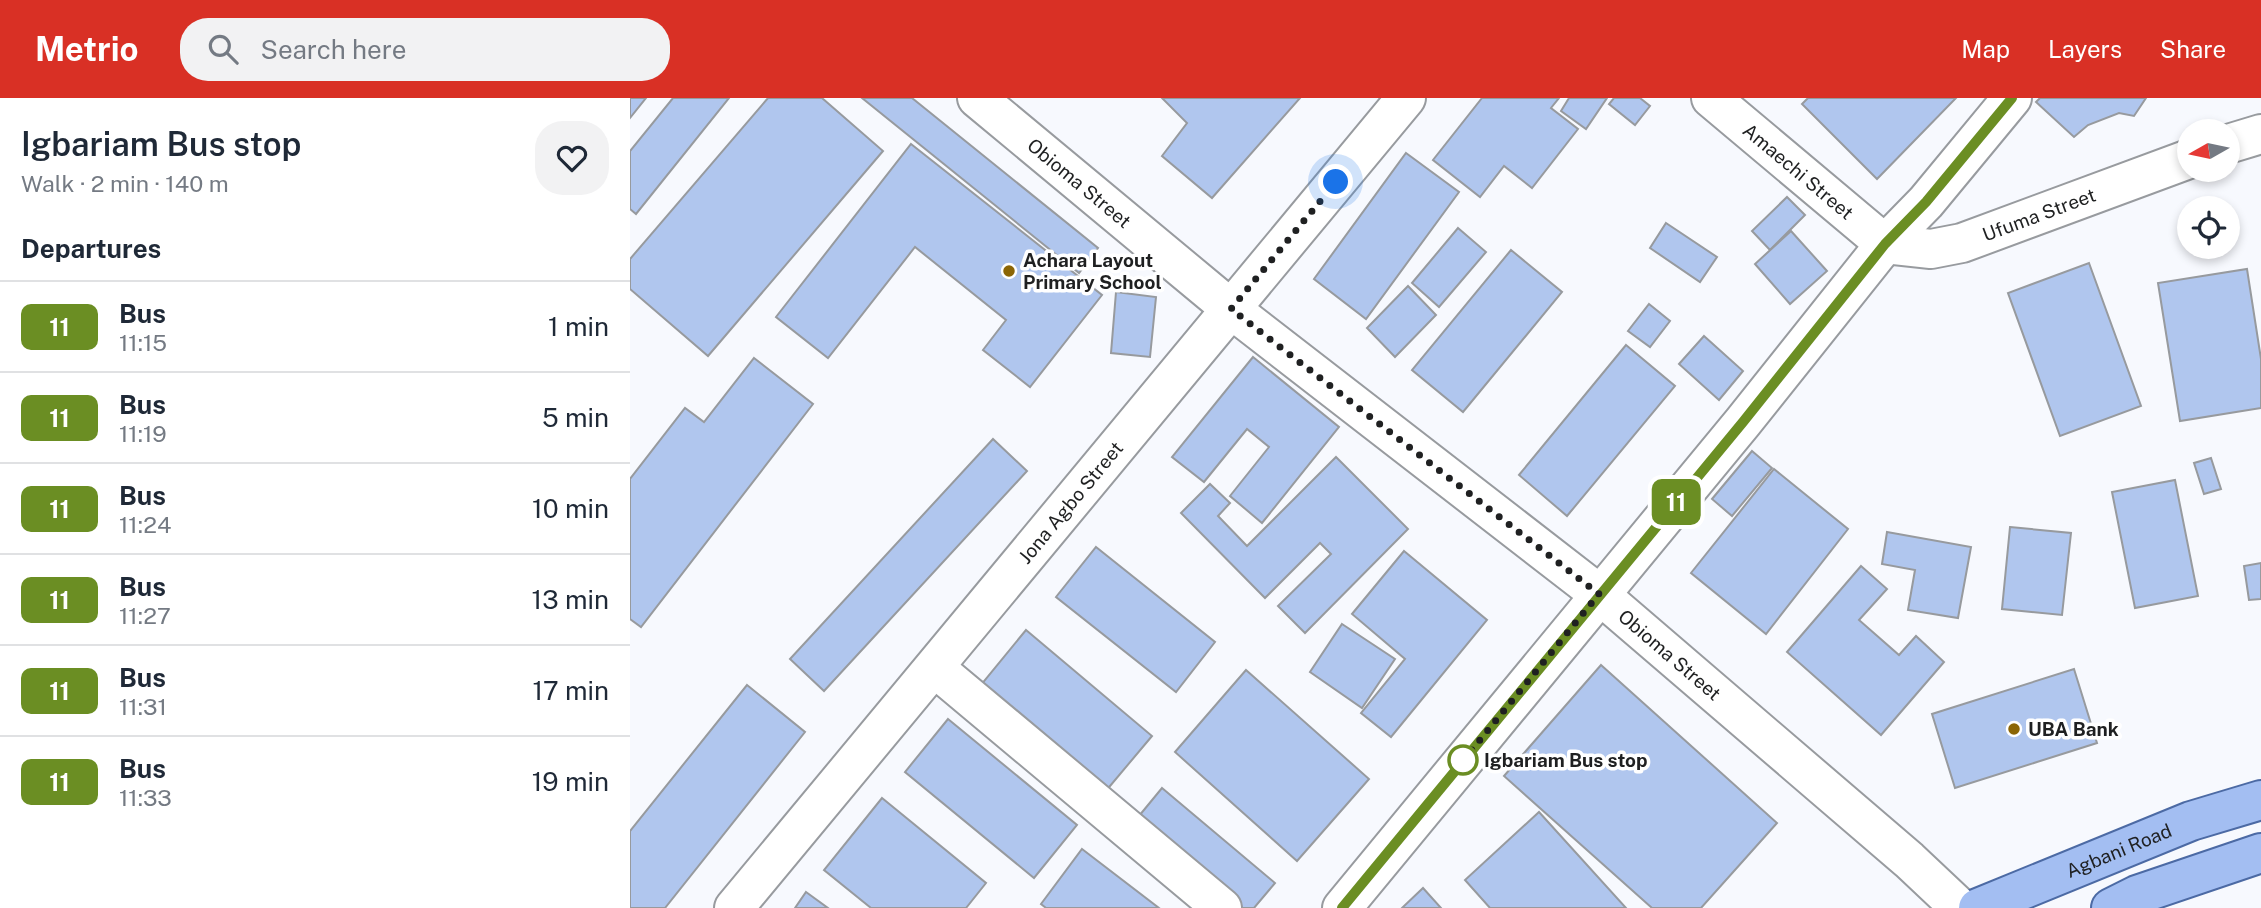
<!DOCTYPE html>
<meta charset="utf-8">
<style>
body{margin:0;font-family:"Public Sans",sans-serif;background:#f2f2f3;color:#1f2937;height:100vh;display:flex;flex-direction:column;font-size:26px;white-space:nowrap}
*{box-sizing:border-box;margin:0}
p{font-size:23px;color:#747a83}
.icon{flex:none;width:38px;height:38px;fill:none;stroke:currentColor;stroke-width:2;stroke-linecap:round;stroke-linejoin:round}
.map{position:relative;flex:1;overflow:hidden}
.side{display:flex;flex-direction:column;background:#fff;width:630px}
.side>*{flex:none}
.badge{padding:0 14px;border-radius:10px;font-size:24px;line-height:46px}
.needle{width:46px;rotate:261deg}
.tools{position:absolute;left:1547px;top:21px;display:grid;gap:14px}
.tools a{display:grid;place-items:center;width:63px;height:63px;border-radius:50%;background:#fff;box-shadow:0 4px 10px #0003;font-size:35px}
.you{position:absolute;width:35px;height:35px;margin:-18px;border:5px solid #fff;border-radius:50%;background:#1a73e8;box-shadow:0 0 0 10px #1a73e833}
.map>.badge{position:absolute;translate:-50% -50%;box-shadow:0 0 0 4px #fff}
h2{padding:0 21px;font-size:26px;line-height:63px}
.round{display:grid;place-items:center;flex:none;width:74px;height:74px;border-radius:28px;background:#f2f2f3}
.headline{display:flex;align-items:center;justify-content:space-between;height:119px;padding:0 21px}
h1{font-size:33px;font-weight:600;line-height:52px}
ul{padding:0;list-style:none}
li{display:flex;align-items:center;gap:21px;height:91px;padding:0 21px;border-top:2px solid #e0e1e3}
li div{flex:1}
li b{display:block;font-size:26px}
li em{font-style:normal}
li .badge{min-width:77px;font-weight:700;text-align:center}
header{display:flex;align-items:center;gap:42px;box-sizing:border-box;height:98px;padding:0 35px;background:#d93025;color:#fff}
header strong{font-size:33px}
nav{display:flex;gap:38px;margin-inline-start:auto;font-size:24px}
.search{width:490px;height:63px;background:#f2f2f3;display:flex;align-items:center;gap:18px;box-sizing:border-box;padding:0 24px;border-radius:28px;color:#747a83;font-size:26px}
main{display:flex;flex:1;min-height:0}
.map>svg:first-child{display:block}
.building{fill:#b0c6ee;stroke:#979a9e;stroke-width:2}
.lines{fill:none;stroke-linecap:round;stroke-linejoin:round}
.minor-casing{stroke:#989b9f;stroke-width:42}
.major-casing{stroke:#4c6aa4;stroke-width:42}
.minor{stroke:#fff;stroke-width:38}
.major{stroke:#a3bef2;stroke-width:38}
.line-casing{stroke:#fff;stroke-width:16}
.line{stroke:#6b8e23;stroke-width:10}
.walk{stroke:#1f2021;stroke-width:7;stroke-dasharray:0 12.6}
.poi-dot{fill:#8b6505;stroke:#fff;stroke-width:2.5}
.stop-dot{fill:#fff;stroke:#6b8e23;stroke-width:3.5}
.labels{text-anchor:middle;stroke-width:7;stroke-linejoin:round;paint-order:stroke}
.street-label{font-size:19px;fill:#1f2021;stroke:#fff}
.poi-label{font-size:19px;font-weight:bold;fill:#1f2021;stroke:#fff;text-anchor:start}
.stop-label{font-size:19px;font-weight:bold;fill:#1f2021;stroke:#fff;text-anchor:start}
</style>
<header>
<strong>Metrio</strong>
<div class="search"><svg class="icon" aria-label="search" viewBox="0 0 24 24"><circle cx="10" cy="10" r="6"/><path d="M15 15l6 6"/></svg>Search here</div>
<nav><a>Map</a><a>Layers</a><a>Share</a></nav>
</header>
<main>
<section class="side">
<div class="headline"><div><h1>Igbariam Bus stop</h1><p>Walk · 2 min · 140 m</p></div><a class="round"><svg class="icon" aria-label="heart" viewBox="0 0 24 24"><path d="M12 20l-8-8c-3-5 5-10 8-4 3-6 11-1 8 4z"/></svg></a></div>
<h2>Departures</h2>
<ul>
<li><span class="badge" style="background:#6b8e23;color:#fff">11</span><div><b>Bus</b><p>11:15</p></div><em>1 min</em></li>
<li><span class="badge" style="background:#6b8e23;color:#fff">11</span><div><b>Bus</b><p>11:19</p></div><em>5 min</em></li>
<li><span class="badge" style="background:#6b8e23;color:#fff">11</span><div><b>Bus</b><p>11:24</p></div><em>10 min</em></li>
<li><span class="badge" style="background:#6b8e23;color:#fff">11</span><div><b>Bus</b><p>11:27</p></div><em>13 min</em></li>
<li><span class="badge" style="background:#6b8e23;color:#fff">11</span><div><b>Bus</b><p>11:31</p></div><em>17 min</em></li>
<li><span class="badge" style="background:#6b8e23;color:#fff">11</span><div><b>Bus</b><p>11:33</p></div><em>19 min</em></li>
</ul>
</section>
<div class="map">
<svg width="1631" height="810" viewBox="0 0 1631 810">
<rect width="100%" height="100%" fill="#f7f9fe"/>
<g class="building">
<polygon points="0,0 16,0 0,20"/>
<polygon points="43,0 99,0 6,116 0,111 0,53"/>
<polygon points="138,0 192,0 253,53 78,258 0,191 0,161"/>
<polygon points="232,0 282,0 468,150 449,175"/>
<polygon points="532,0 670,0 582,100 532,58 557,25"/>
<polygon points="852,0 929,0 921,10 948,31 902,90 874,68 850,99 803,62"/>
<polygon points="939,0 977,0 956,31 931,13"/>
<polygon points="984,0 1010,0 1020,8 1005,27 979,6"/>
<polygon points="1178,0 1326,0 1247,81 1172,6"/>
<polygon points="1410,0 1516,0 1504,18 1489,15 1458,27 1444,39 1406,4"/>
<polygon points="281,46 472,197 400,289 353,252 376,222 285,149 198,260 146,219"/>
<polygon points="776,55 829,94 736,221 684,181"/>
<polygon points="1157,99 1175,117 1140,152 1122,133"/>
<polygon points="1036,125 1087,159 1070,184 1020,150"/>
<polygon points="828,130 856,154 809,209 782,185"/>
<polygon points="1161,133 1197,173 1160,206 1125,166"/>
<polygon points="881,152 932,194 833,314 782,272"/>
<polygon points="1459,165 1511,308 1430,338 1378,195"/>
<polygon points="1617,171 1631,261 1631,310 1550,323 1528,185"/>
<polygon points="778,188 806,217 765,259 737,230"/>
<polygon points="486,194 526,199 520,259 481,255"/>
<polygon points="1019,206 1040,223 1020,249 998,233"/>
<polygon points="1074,238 1113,273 1089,302 1049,266"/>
<polygon points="996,247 1045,288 937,418 889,377"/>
<polygon points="623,259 709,329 632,425 600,398 639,349 617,331 574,384 542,359"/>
<polygon points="124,260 183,306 11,529 0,521 0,381 55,310 74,324"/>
<polygon points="363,341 397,373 194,593 160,561"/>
<polygon points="1122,353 1142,370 1102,418 1082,401"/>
<polygon points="706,359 778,431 675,535 648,508 701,456 690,445 635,500 551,415 580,386 600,405 588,418 617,448"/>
<polygon points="1581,360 1591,391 1574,396 1564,365"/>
<polygon points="1144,371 1218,431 1136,536 1061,475"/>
<polygon points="1545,382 1568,498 1505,510 1482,394"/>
<polygon points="1380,429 1441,435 1432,517 1372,511"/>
<polygon points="1257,434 1341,449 1328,520 1278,512 1285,472 1252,466"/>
<polygon points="466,449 585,544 546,594 426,499"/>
<polygon points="774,453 857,522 761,639 731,615 775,561 722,516"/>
<polygon points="1631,465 1631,501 1619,502 1614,468"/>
<polygon points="1231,468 1257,491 1229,522 1269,557 1286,538 1314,564 1251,637 1157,554"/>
<polygon points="712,526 765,561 732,610 680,574"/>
<polygon points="396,532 522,638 475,694 350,588"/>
<polygon points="971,567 1147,725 1071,810 1022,810 874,678"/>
<polygon points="1444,571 1467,645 1325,690 1302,616"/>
<polygon points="616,572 739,681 667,763 545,654"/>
<polygon points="117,587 175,634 35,810 0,810 0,733"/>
<polygon points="318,621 447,727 404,780 275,674"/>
<polygon points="532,690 645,785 624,810 583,810 495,735"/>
<polygon points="252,700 356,785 336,810 241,810 194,772"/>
<polygon points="909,714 996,810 860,810 835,782"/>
<polygon points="452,751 529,810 416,810 411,806"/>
<polygon points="793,790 811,810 772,810"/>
<polygon points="176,794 198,810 165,810"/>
</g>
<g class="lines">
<defs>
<g id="minor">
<path id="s1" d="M347,0L601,211L969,496L1279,762L1330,810"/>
<path id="s2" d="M1081,0L1255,146L1301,151L1332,145L1559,61"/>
<polyline points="1598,46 1631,36"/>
<polyline points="305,570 592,810"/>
<path id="s3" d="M104,810L776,0"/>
<polyline points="712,810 1113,324 1255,146 1296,104 1382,0"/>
</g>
<g id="major">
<path id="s4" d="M1348,810L1561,723L1631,702"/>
<polyline points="1481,810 1507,797 1631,755"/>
</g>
</defs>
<use href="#minor" class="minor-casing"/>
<use href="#major" class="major-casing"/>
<use href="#minor" class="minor"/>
<use href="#major" class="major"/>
</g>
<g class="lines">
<defs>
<polyline id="line" points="712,810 1113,324 1255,146 1296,104 1382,0"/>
</defs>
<use href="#line" class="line-casing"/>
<use href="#line" class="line"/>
<polyline class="walk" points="706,84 601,211 969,496 832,664 833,662"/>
</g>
<g class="poi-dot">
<circle cx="379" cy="173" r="7"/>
<circle cx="1384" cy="631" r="7"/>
</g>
<circle class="stop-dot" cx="833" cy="662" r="14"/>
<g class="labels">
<g class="street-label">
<text dy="7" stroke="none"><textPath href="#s2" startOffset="114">Amaechi Street</textPath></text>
<text dy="7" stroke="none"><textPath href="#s1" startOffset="133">Obioma Street</textPath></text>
<text dy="7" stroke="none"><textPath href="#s2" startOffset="387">Ufuma Street</textPath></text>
<text dy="7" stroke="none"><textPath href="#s3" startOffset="527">Jona Agbo Street</textPath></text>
<text dy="7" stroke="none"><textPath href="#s1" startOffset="889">Obioma Street</textPath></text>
<text dy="7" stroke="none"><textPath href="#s4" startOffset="152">Agbani Road</textPath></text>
</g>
<g class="poi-label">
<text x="393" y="169">Achara Layout<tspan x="393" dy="22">Primary School</tspan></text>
<text x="1398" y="638">UBA Bank</text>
</g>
<g class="stop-label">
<text x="854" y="669">Igbariam Bus stop</text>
</g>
</g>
</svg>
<div class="tools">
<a><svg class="needle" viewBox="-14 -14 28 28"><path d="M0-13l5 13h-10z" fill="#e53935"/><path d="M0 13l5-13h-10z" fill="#747a83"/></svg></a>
<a><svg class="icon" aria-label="locate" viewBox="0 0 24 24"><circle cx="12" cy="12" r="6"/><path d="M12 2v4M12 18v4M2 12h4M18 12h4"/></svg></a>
</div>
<div class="you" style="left:706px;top:84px"></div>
<b class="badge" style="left:1046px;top:404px;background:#6b8e23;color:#fff">11</b>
</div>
</main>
